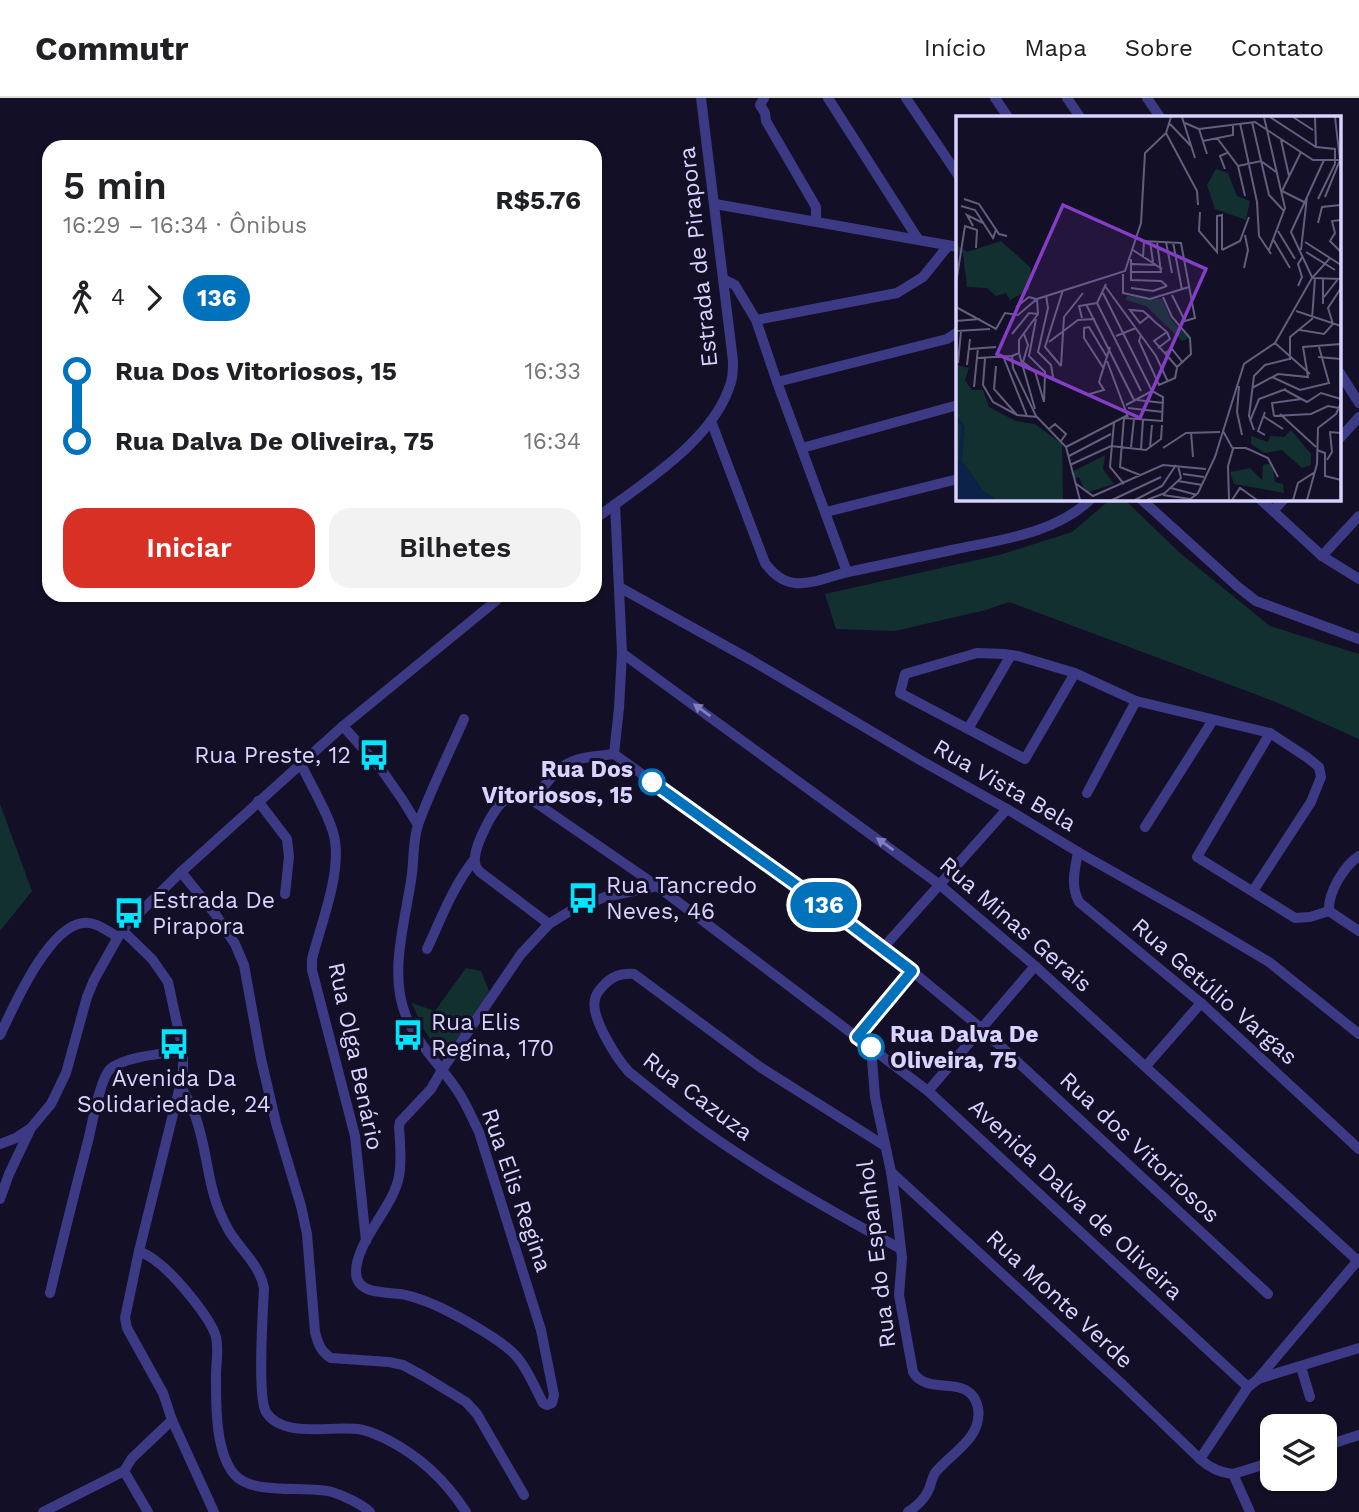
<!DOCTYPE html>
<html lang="pt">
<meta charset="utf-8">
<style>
body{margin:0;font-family:"Work Sans",sans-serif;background:#f2f2f2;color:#202124;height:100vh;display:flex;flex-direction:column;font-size:26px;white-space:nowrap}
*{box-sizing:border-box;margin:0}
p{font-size:23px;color:#757577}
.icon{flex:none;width:38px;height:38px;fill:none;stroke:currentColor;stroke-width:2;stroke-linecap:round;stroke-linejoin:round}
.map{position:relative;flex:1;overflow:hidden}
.panel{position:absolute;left:42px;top:42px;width:560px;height:462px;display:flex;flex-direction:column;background:#fff;border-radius:21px;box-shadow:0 2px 5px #0004}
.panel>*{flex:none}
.badge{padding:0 14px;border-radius:23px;font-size:24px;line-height:46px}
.controls{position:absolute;left:1260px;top:1316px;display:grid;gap:14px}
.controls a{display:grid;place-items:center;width:77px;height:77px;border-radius:14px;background:#fff;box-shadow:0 2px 5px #0004;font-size:35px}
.map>.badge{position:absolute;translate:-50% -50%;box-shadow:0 0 0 4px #fff}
.legs{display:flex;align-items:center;gap:10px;height:77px;padding:0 21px;font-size:23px}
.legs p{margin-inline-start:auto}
.head{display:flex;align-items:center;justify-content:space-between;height:119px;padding:0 21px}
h1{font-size:38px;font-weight:600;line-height:52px}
.action{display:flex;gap:14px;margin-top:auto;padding:14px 21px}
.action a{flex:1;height:80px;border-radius:21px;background:#d93025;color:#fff;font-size:28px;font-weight:600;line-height:80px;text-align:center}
.action a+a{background:#f2f2f2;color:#202124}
ul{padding:0 21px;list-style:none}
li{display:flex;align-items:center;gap:24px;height:70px;font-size:26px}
li i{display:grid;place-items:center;width:10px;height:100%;margin:0 9px;background:currentColor}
li i::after{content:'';width:18px;height:18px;margin:-9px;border:5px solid;border-radius:50%;background:#fff}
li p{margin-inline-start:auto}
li:first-child i{background:linear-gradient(#0000 50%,currentColor 0)}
li:last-child i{background:linear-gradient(currentColor 50%,#0000 0)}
header{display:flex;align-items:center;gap:42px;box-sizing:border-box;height:98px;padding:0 35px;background:#fff;border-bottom:2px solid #e0e0e0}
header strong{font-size:33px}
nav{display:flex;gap:38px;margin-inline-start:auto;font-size:24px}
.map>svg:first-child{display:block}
.green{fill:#12302f}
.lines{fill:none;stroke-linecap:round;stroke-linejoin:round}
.street{stroke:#3d3a85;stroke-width:10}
.oneway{fill:#837fbc}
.line-1-casing{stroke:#fff;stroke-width:16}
.line-1{stroke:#0072bc;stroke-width:10}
.stop-1-dot{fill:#fff;stroke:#0072bc;stroke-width:3.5}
.labels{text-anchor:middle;stroke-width:6;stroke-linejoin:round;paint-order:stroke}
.street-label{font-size:23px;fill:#d9d4ff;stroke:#130f26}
.poi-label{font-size:23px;fill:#d9d4ff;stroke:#130f26;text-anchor:start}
.stop-label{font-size:23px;font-weight:bold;fill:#d9d4ff;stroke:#130f26;text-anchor:end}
.inset-river{fill:none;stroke:#0c2248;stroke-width:3.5}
.inset-road{fill:none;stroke:#625e7d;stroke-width:2}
.view{fill:#843dc5;fill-opacity:0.15;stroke:#843dc5;stroke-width:3.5}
.inset-edge{fill:none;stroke:#d9d4ff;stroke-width:3.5}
</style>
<header>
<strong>Commutr</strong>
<nav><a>Início</a><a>Mapa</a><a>Sobre</a><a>Contato</a></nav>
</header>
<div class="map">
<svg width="1359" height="1414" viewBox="0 0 1359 1414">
<rect width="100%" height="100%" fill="#130f26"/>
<g class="green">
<polygon points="1111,401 1124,401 1180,455 1270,528 1359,556 1359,641 1276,604 1009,504 986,512 895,533 836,531 825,496 999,457 1072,434"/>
<polygon points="0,706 32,793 0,833"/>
<polygon points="466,870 481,873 489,893 484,904 443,959 422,929 412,905 435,913"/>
</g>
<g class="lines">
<g class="street">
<polyline points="764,0 760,7 765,15 766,23 816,109 816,123"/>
<polyline points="828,0 918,141"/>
<polyline points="906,0 958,77"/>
<polyline points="995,0 1008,19"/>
<polyline points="1067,0 1080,19"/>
<polyline points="1147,0 1160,19"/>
<polyline points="715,106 958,149"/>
<polyline points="723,181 735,187 756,222 777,284 847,474"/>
<polyline points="756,222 897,195 923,179 948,148"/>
<polyline points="1340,275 1359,305"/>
<polyline points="777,284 947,241 958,234"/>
<path d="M711,323L765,465C773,476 782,484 795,485C814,487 834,476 853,473C886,466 919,459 952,452C999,442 1055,436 1091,401"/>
<polyline points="1340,340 1359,319"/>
<polyline points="802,350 958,307"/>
<polyline points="1141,401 1238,489 1256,503 1359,541"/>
<polyline points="1260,401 1322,458 1359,481"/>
<polyline points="1273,413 1284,401"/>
<polyline points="826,414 958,381"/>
<path d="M595,421C640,387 715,342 731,284C733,278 733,270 733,263L701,0"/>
<polyline points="1322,458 1359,418"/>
<polyline points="619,489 751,562 920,662 1007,711 1078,754 1195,820 1269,864 1359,936"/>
<polyline points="622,555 940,787 1035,868 1357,1162"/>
<polyline points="1075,575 1025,661 900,595 905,576 977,555 1004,556 1018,558 1075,575 1136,603 1270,635 1308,660 1319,669 1321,679 1311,704 1253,793"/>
<path d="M464,621C449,655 432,689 419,724C413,739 414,759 412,776C406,821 388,875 406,918C417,946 440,967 457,992C466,1005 472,1020 479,1034L541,1232L554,1297L552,1305L547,1307L543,1305C535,1290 528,1272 517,1259C503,1242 447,1211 425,1203C417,1200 408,1197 400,1196C384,1194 357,1196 356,1175C355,1144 394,1109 399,1078C402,1064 400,1044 399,1029L400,1024L431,991L442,972L521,856L549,826L575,810L605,799L657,788"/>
<polyline points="343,628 381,671 402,701 418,727"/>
<polyline points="968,631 1011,557"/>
<polyline points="1270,635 1197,759 1295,820 1310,819 1329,813"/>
<polyline points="614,656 838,817 912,873 982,931 1268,1196"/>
<polyline points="614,656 619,610 622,555 615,406"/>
<path d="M301,666C310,686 327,713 333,734C344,770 321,825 312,861V872L355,1038L366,1143"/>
<polyline points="1087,695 1136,603"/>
<polyline points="529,700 657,788 928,993 1248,1289"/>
<polyline points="258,703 287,741 289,759 285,796"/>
<polyline points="1145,729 1213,622"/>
<path d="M1078,754C1075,772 1070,787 1079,804L1201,905L1359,1051"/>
<path d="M1359,758C1344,768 1328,794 1329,813L1359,833"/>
<path d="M181,774L216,817L235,846L244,867L261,961L276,1025L301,1108L307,1136L315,1234C318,1245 320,1253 331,1260L389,1264L403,1267L425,1279L466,1304L477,1316L524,1397"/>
<path d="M549,826L480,774C476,770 474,765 475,759C476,746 493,710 505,702C514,696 526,703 536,696C543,691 548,683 554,676C572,658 590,659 614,656"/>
<polyline points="122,832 152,861 168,884 183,953 183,971 180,988 139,1153 125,1220 127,1230 163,1295 172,1322 132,1360 124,1373 148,1414"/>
<polyline points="883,850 1007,711"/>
<path d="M427,851C441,821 453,788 474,762"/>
<path d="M0,937C14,908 48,829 83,825C95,823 107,833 118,839"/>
<polyline points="857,939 912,873"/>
<path d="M871,949L875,999L891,1074L896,1108L902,1160L899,1197L913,1274C925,1295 956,1281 971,1296C975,1300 977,1305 978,1310C983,1341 949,1356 935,1375C932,1380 931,1386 929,1391C925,1401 917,1408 908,1414"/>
<polyline points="1146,968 1201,905"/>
<path d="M180,988C185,996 190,1004 193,1012C207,1045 206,1083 221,1117C224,1123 227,1130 231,1136C243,1154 260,1168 264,1190C263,1213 257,1298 266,1314C283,1342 336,1326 363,1332C372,1334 380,1338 388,1342C421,1359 446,1383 466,1414"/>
<polyline points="928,993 1035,868"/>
<polyline points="0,1046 16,1040 31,1030 51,1006 66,975 87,899 94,882 122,832 181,774 343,628 503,497"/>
<path d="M885,1048L760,969L634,876C622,875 612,878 604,887C600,891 596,896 595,901C590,919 617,961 629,974C653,993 677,1013 702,1031C765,1076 833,1114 901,1151"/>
<path d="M891,1074L1123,1287L1200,1361C1210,1370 1219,1374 1233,1376L1250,1414"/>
<polyline points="0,1101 9,1076 30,1032"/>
<path d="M139,1153C145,1156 152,1159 157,1164C174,1176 211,1220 216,1239C219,1252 216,1265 216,1277C216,1306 215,1353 234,1376C252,1398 306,1387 332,1394C345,1398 361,1406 370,1414"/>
<path d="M50,1195C62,1144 75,1093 88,1043C92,1027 100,981 110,971C125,958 163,956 183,953"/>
<polyline points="1301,1269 1310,1299"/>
<polyline points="1258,1281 1359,1250"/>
<polyline points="172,1322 214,1414"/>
<polyline points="1325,1348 1359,1337"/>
<polyline points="1200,1361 1248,1289 1257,1282 1359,1161"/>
<polyline points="1233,1376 1272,1364"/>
<polyline points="43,1414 124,1373"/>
</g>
</g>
<defs><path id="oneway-solid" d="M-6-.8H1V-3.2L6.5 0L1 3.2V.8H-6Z" transform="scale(1.75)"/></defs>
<g class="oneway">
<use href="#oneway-solid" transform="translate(702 612) rotate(-144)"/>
<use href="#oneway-solid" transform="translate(885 746) rotate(-144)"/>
</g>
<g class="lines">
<defs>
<polyline id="line-1" points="652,684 838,817 912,873 857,939 871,949"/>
</defs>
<use href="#line-1" class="line-1-casing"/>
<use href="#line-1" class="line-1"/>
</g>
<defs>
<symbol id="bus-bare" viewBox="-9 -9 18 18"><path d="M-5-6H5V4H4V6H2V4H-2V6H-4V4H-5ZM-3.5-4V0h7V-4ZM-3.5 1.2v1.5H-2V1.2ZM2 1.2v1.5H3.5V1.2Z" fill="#00e5ff" stroke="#130f26" stroke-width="2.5" paint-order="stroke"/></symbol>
</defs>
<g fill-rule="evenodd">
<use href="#bus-bare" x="352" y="635" width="44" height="44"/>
<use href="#bus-bare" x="561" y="778" width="44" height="44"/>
<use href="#bus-bare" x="107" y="793" width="44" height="44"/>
<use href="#bus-bare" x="386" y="915" width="44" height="44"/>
<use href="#bus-bare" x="152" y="924" width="44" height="44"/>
</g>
<g class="stop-1-dot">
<circle cx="652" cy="684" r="12"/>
<circle cx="871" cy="949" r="12"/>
</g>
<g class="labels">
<g class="street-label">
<text transform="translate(698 159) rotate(-96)" y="8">Estrada de Pirapora</text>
<text transform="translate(1005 687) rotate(30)" y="8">Rua Vista Bela</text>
<text transform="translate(1016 826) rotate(41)" y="8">Rua Minas Gerais</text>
<text transform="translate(1215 893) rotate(41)" y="8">Rua Getúlio Vargas</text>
<text transform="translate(356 958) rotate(78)" y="8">Rua Olga Benário</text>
<text transform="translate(698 998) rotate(37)" y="8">Rua Cazuza</text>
<text transform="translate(1140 1049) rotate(43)" y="8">Rua dos Vitoriosos</text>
<text transform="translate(517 1092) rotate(71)" y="8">Rua Elis Regina</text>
<text transform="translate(1076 1101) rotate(43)" y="8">Avenida Dalva de Oliveira</text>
<text transform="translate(876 1156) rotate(-97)" y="8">Rua do Espanhol</text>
<text transform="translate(1060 1201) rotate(43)" y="8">Rua Monte Verde</text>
</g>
<g class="poi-label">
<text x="351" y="665" text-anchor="end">Rua Preste, 12</text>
<text x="606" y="795">Rua Tancredo<tspan x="606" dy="26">Neves, 46</tspan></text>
<text x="152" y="810">Estrada De<tspan x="152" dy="26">Pirapora</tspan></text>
<text x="431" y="932">Rua Elis<tspan x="431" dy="26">Regina, 170</tspan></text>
<text x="174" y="988" text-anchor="middle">Avenida Da<tspan x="174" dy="26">Solidariedade, 24</tspan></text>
</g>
<g class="stop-label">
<text x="633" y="679">Rua Dos<tspan x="633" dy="26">Vitoriosos, 15</tspan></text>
<text x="890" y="944" text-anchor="start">Rua Dalva De<tspan x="890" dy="26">Oliveira, 75</tspan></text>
</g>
</g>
<g transform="translate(956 18)">
<rect width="385" height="385" fill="#130f26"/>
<path d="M260,53L272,57L281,80L294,85L290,104L259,93L251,69ZM45,125L75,152L73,174L54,184L50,177L40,180L31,172L11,171L7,137L0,136V129L11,136ZM171,180L206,183L216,205L233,222L226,225L190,190L170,184ZM0,234L1,249L13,252L9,264L16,274H27L33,291L60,305L79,308L106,328L107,384H41L28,376L7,347L0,346ZM335,314L355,338V349L346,352L326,334L308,337L295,328V320L312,326L314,320L328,321ZM149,339L147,353L158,368L130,377L123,361L118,363V355ZM316,347L319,366L327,368L328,377L278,368L274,356L294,352L306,364L307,349Z" fill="#12302f"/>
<path d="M1,346L7,347L28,376L41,384H2Z" fill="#0c2248"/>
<path class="inset-river" d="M0,302L7,310L4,348"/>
<path class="inset-road" d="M226,1L239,42M308,1L329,92L313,134M314,1L360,31L379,33V48L362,83M337,1L357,14M359,1L360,31M296,6L313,79L328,95M229,7L243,13L251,38M284,7L301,86L303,120L315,138M214,8L235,30M243,13L299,6L357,44H385M210,17L241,75L242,89M261,22L282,50L289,80M325,24L333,60M247,25L277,19V8M282,50L305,45L320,56M269,53L264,40L273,36M326,75L345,36M326,75L348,86M369,81L384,44L379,1M8,83L23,88L43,118L51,120M5,90L19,94L37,122L40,114M244,96L243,115L261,136V100L266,99V134M385,104L376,105L379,117L374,125L385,136M362,107L366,91L385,89M17,110L11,99L27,107M322,115L339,143M317,123L334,152M194,125L197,146M210,126L216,157M217,126L226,174M349,126L385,149M177,134L206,153M266,134L284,125L293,101M345,134L351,81M350,136L379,154M187,141L188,125L225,127L239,202L229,205L216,179M176,148L200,149M288,152L292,134L289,119M176,156H205L201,126M167,158V177L194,183L233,171M356,161L335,116L368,44M357,162L385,163M175,164L205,165L211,170M175,165V143M0,167L9,110L21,114L20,132M149,170L200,240L212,266M342,170L346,161L342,148L347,140M175,172L197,175L211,170M147,177L196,275M90,179L92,192L82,236L95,249L97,261M207,181L216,201L234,222L235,238L221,251L198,225L211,216M368,181L382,163M81,183L82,198L63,224V237L56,240L57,252L80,300L110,331L124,384M141,187L185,275M141,187L150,168M130,188L178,284M367,188V162M0,191L40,213L49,197L62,199L81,183L169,155L185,107L189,37L210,17L215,1M60,191L73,181L80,183M340,195L385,210M193,200L184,207L174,194L187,195L193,200L199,206L211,216L214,223L202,232M126,202L123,190L141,187M80,203L73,240L89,256L88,286M0,205L24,203M377,208L372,192L385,172M344,214L368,218L377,208M0,215L34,213M56,218L73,197L82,198M68,218L72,229L67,246L79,255L88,286M185,219L183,225L203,269L219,262L221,252M160,220L180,212M93,226L122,204L139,203M319,227L354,258M13,233L40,231M63,237L79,293M209,237L216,233L227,247M47,240L71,300M362,241L385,243M21,242L56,240M29,242L27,269L37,286L61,299L81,301M334,244V221L356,203L359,162M151,245L172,301M2,247L5,215M11,249L14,223M40,250L38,273L61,299M105,250L89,231L107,174M105,250L108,201L127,177M148,253L128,222V212L133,211L151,241M316,261L344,274L373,267L363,231M283,270L281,296L286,319M18,271L22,232M296,272L322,258L352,261L347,231L385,228M329,274L351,286L365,277L385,283M130,279L148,274L143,266L154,231M181,284L208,287M170,289L196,275M172,292L207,296M309,296L302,315L309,319M324,298L360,331M307,300L327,313M318,300L355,298L372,290L383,292M318,300L316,287L345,283M168,302L206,305L207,281L196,275M168,302L164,351L184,359M294,305L303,283L330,273M158,307L154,351L168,368M93,313L99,308L110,318L105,325M298,314L293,300L298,260L309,249L333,243M267,315L277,333L272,350L273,384M235,316L237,341M110,331L172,299M175,331L178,303M194,331L196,309M207,332L230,317L264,316M277,332H290L312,342L322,361M185,333L187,304M361,334L369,337V360L385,364M113,340L155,318M371,344L376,336L374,316L385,317M114,349L155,330L190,334L205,323L206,309M227,358L248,361M222,365L246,369M119,367L137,380L207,349L250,353M215,372L241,379M207,379L234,383M156,384L205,361M179,384L206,370L220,349M191,384L209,377L225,362L222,350M233,384L242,377L259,341L288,248L319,227L356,162L374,142M276,384L284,372L301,384M337,384L342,367L359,356M351,384L361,348L362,312L380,298L385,287"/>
<path class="view" d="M107,89L250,153L184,302L41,238Z"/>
<rect width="385" height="385" class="inset-edge"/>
</g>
</svg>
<div class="controls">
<a><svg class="icon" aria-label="layers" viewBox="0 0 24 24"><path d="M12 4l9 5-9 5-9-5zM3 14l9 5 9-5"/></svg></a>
</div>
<b class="badge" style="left:824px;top:807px;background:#0072bc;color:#fff">136</b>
<section class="panel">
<div class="head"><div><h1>5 min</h1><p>16:29 – 16:34 · Ônibus</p></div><b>R$5.76</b></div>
<div class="legs"><svg class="icon" aria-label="walk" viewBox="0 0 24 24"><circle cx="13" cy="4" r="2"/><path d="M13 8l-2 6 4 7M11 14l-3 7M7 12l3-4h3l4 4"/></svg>4<svg class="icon" aria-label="forward" viewBox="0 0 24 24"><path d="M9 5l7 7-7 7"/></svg><b class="badge" style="background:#0072bc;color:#fff">136</b></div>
<ul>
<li><i style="color:#0072bc"></i><b>Rua Dos Vitoriosos, 15</b><p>16:33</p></li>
<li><i style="color:#0072bc"></i><b>Rua Dalva De Oliveira, 75</b><p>16:34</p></li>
</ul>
<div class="action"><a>Iniciar</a><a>Bilhetes</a></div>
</section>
</div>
